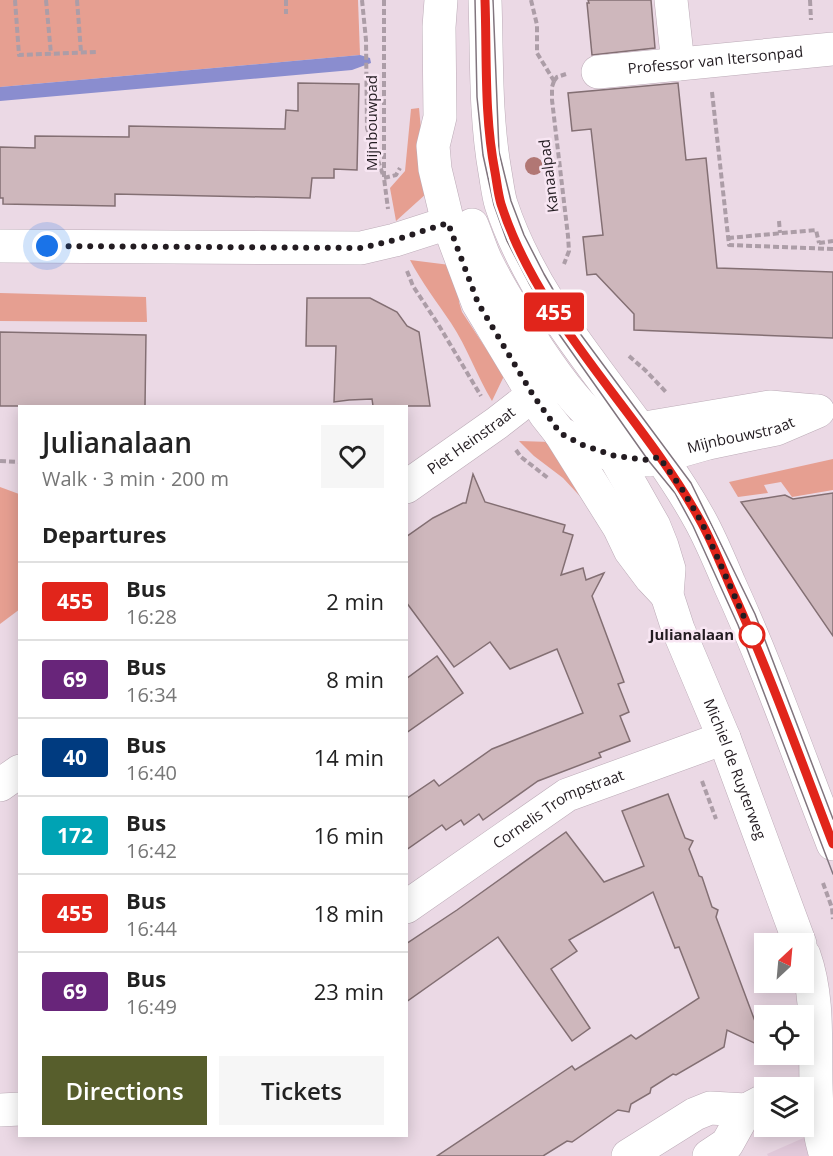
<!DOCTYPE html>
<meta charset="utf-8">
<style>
body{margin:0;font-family:"Open Sans",sans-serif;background:#f6f6f6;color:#222;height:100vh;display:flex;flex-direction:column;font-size:22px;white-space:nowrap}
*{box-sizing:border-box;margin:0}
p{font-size:20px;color:#767676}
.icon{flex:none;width:33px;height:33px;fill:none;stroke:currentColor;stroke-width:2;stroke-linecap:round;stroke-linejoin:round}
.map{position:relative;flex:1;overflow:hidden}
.drawer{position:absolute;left:18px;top:405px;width:390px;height:732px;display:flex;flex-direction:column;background:#fff;border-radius:0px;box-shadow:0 3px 15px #0003}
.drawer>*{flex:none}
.badge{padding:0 12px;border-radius:4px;font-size:21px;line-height:39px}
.needle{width:39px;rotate:26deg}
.controls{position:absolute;left:754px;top:933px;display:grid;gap:12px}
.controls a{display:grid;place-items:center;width:60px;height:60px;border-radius:0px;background:#fff;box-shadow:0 3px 15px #0003;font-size:30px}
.you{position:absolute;width:30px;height:30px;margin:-15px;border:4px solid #fff;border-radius:50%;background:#1a73e8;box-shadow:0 0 0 9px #1a73e833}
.map>.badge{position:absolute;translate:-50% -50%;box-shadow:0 0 0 3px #fff}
h2{padding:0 24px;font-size:22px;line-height:54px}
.round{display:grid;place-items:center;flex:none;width:63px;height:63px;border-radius:0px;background:#f6f6f6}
.overview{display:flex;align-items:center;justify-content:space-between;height:102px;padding:0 24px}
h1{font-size:28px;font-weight:600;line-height:45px}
.cta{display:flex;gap:12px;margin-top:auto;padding:12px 24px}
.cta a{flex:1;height:69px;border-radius:0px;background:#575e2c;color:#fff;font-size:24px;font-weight:600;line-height:69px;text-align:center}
.cta a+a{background:#f6f6f6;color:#222}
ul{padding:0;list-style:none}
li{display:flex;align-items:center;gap:18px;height:78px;padding:0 24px;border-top:2px solid #e0e0e0}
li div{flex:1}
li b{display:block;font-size:22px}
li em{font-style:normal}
li .badge{min-width:66px;font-weight:700;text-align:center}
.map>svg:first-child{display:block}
.built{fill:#e2cadb}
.green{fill:#e69f91}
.water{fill:#8a8dcf}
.building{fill:#ceb7bc;stroke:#836f73;stroke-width:1.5}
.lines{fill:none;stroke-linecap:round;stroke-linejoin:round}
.minor-casing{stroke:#bcabb7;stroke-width:34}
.major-casing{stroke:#bcabb7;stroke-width:34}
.path{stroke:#ac9da7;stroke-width:4;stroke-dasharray:6 3;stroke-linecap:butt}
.minor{stroke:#fff;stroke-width:33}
.major{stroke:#fff;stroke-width:33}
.tram{stroke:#81757e;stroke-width:1.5}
.tree{fill:#b17774}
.line-casing{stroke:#fff;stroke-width:14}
.line{stroke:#e1251b;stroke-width:9}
.walk{stroke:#231c21;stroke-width:6;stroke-dasharray:0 10.8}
.stop-dot{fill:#fff;stroke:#e1251b;stroke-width:3}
.labels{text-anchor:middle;stroke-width:5;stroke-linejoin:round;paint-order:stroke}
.street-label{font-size:15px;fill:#231c21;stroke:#f8e6f3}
.stop-label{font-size:15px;font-weight:bold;fill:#231c21;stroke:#f8e6f3;text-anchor:end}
</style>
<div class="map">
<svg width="833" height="1156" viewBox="0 0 833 1156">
<rect width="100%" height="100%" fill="#ebd9e5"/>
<polygon class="built" points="833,1125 833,1156 768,1156 767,1154"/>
<g class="green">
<polygon points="0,0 358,0 360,55 0,87"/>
<polygon points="419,108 427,193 396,221 390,188 405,171 411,109"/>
<path d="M410,260L450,265L458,272L459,302L462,312L504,376L492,401C477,376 467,347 451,323C437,302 422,283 410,260Z"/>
<polygon points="0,293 146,297 147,322 0,321"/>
<polygon points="519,441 551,442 589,506 563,478 534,456"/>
<polygon points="833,459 833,490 792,497 781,482 764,485 768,493 738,497 729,482"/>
<polygon points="0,487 19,494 20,609 0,624"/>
</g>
<polygon class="water" points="360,55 370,58 371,63 352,70 0,101 0,87"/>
<g class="building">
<polygon points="588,0 651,0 655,48 592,55 587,3 589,3"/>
<polygon points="298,83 359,84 357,170 334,169 334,178 312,178 310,198 115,194 115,206 3,204 3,198 0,198 0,147 35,148 35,136 129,137 129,126 285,129 286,110 298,111"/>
<polygon points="678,83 686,160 706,158 717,268 833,272 833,338 634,330 634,314 596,274 587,275 583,237 603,235 591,129 572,131 568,93"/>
<polygon points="307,298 370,298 397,312 407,326 419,332 430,406 373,406 372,399 349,400 334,402 336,346 306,346"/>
<polygon points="0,332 146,335 145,406 0,406"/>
<polygon points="473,474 485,502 565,525 563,532 573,535 561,575 583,568 586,580 604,573 592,596 624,682 618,684 629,712 620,716 630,741 599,753 601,757 538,781 483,820 479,814 464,825 461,820 446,830 442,825 406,850 406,799 434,780 439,786 492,749 583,713 557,649 510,669 490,642 454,667 406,602 406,537 433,518 463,503 466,503"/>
<polygon points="833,493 833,636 741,502 785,495 793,499"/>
<polygon points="437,656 463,693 406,733 406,679"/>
<polygon points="668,794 685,838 693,841 689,849 694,862 699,876 702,877 712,907 718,910 716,917 765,1048 727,1030 724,1047 676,1075 673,1074 651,1088 650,1093 631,1104 629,1112 618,1110 572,1142 567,1141 543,1156 437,1156 572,1066 575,1070 631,1035 636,1039 699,998 679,947 675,948 653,892 569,940 577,951 551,969 590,1028 572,1041 498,937 406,1002 406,944 457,910 566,832 604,882 644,866 622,811"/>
</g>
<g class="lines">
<defs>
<g id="minor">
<path d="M485,0C487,58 485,115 495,172C497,183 498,194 501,204C541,325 640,411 700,520C711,540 720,562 729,583C768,668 799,757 833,844"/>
<polyline points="671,0 678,64"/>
<path id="s1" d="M598,72L833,49"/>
<polyline points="0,246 361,248 395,240 448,223"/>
<polyline points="560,433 619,527 630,550 651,578 667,595"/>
<path id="s2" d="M603,436L654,526L662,546L669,569L667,595L678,629L724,738L800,944"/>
<path id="s3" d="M406,487L497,423L533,395"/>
<polyline points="0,785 20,771"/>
<path id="s4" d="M406,907L567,795L724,738"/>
<path d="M804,955C827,1020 805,1091 826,1156"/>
<polyline points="0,1110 20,1109"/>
<polyline points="628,1156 695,1114 710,1108 746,1110 765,1100"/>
<polyline points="709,1156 727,1144 746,1110"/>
</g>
<g id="major">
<path id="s5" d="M441,0L439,27L440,117L433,146L435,169L448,223L478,303L545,414L560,433L583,445L615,456L648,460L708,443L776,429L818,411"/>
<path d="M472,225C477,237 481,251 487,263C503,296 571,409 602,423C613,428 627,429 639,429L770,407L815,411"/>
</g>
</defs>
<use href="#minor" class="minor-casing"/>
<use href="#major" class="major-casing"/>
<g class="path">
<polyline points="15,0 19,55 96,52"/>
<polyline points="46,0 51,54"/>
<polyline points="77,0 81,52"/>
<polyline points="286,0 286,14"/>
<polyline points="362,0 366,40 367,128 383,175"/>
<polyline points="384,0 384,178 388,209"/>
<polyline points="531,0 537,25 537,53 554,81"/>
<polyline points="810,0 811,20"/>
<polyline points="554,81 552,87 552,100 568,236 569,251 564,264"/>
<polyline points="554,81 557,77 566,74"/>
<polyline points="712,92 729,245 833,249"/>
<polyline points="384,178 396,175 400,168"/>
<polyline points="779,221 780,233"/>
<polyline points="728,238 816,230 819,243"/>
<polyline points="819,243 833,241"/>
<polyline points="407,271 413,286 438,324 481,396"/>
<polyline points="629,356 645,370 666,392"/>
<polyline points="516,450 521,457 548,478"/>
<polyline points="0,461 20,462"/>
<polyline points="702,781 716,819"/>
<polyline points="823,883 832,908 833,919"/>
</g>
<use href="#minor" class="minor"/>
<use href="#major" class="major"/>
<g class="tram">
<polyline points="475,0 477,97 483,155 494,205 507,241 529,283 559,334 648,460 675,493 693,526 738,625 833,874"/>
<polyline points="493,0 499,152 511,201 524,235 544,274 573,324 691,483 755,614 833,819"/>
</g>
</g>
<circle class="tree" cx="534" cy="166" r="9"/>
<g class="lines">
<defs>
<path id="line" d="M485,0C487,58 484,115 495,172C497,183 498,194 501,204C540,325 640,411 700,520C712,541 721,565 731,588C769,671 800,758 833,844"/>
</defs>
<use href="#line" class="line-casing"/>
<use href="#line" class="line"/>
<polyline class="walk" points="47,246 361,248 395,240 448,223 478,303 533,395 560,433 583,445 615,456 648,460 659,457 682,489 702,523 752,635"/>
</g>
<circle class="stop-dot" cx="752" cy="635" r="12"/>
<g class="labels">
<g class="street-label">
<text dy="5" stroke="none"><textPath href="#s1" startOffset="118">Professor van Itersonpad</textPath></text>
<text transform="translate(372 123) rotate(-90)" y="5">Mijnbouwpad</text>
<text transform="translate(549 176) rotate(-97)" y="5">Kanaalpad</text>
<text dy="5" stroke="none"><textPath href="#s5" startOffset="654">Mijnbouwstraat</textPath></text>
<text dy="5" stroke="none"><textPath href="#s3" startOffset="80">Piet Heinstraat</textPath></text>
<text dy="5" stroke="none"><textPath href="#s2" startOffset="362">Michiel de Ruyterweg</textPath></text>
<text dy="5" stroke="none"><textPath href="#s4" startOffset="182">Cornelis Trompstraat</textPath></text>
</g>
<g class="stop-label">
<text x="734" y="640">Julianalaan</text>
</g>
</g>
</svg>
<div class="controls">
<a><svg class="needle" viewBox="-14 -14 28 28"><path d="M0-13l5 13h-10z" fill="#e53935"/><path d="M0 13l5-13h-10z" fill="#767676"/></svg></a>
<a><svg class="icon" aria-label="locate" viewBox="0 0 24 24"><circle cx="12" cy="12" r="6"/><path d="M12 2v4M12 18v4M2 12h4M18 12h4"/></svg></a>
<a><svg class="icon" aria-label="layers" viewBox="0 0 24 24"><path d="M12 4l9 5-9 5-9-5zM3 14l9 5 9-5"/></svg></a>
</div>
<div class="you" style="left:47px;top:246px"></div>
<b class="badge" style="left:554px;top:312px;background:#e1251b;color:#fff">455</b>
<section class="drawer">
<div class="overview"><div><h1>Julianalaan</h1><p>Walk · 3 min · 200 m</p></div><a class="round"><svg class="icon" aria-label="heart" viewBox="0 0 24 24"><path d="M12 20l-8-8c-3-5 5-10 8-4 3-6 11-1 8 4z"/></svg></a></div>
<h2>Departures</h2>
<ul>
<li><span class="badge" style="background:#e1251b;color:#fff">455</span><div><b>Bus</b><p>16:28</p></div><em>2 min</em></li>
<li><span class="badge" style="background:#68257a;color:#fff">69</span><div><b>Bus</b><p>16:34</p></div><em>8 min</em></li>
<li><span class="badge" style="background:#003b80;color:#fff">40</span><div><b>Bus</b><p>16:40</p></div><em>14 min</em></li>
<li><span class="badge" style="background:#00a3b4;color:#fff">172</span><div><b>Bus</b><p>16:42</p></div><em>16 min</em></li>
<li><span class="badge" style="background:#e1251b;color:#fff">455</span><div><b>Bus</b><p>16:44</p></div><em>18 min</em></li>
<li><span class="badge" style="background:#68257a;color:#fff">69</span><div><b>Bus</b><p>16:49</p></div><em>23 min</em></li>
</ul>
<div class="cta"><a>Directions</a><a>Tickets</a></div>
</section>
</div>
